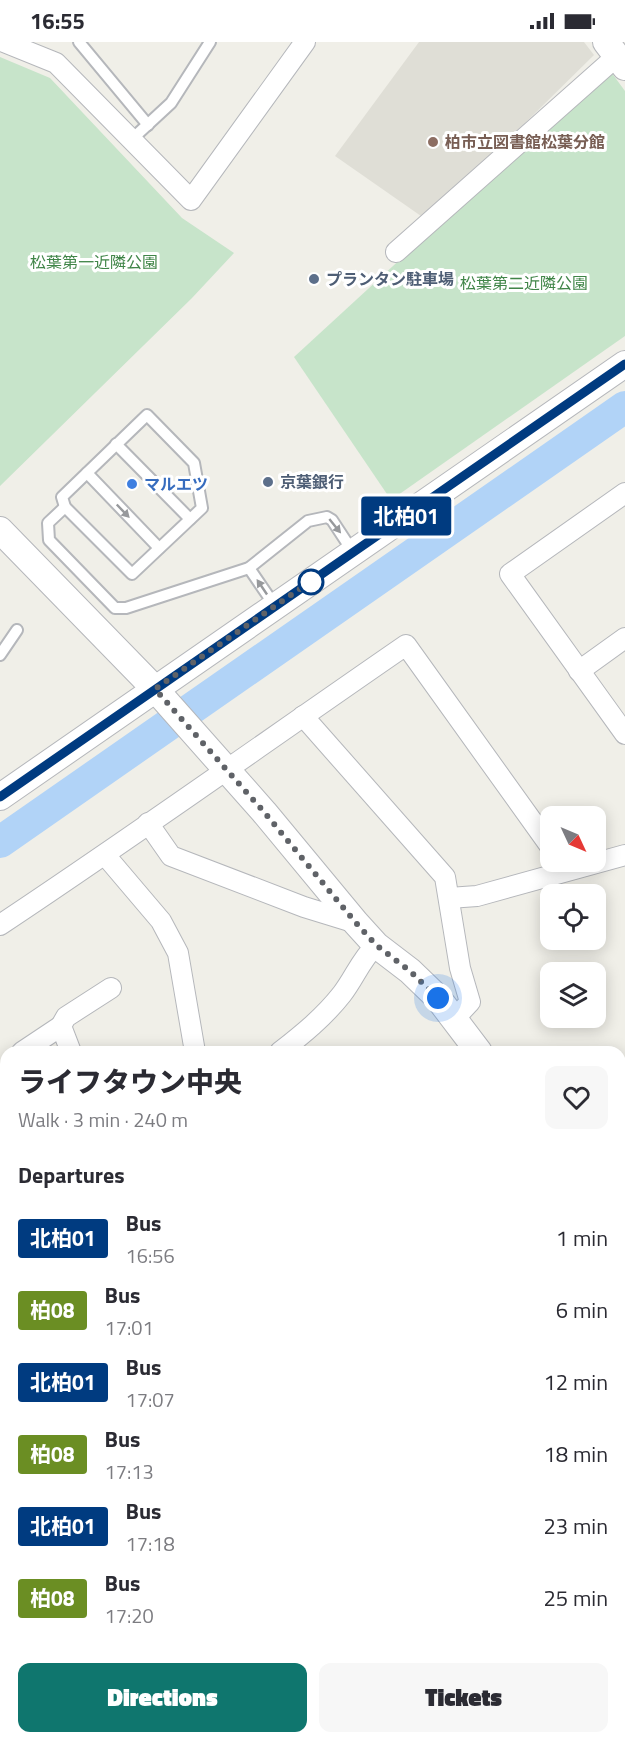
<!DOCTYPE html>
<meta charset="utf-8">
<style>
body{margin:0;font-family:"Titillium Web","Noto Sans JP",sans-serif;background:#f7f7f7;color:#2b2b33;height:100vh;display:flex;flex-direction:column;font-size:22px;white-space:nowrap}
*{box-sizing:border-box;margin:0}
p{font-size:20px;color:#7c7c81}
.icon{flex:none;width:33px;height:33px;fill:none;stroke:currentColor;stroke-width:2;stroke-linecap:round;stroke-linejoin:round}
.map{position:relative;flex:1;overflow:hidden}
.sheet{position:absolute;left:0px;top:1004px;width:626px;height:698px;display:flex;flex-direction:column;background:#fff;border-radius:18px 18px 0 0;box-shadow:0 3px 15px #0003}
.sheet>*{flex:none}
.badge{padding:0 12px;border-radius:4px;font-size:21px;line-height:39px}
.needle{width:39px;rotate:134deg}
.buttons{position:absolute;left:540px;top:764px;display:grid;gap:12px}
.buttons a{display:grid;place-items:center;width:66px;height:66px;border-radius:12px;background:#fff;box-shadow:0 3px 15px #0003;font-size:30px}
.you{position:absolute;width:30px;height:30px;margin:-15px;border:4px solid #fff;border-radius:50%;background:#1a73e8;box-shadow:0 0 0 9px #1a73e833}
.map>.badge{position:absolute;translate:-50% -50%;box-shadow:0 0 0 3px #fff}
h2{padding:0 18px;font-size:22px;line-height:54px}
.round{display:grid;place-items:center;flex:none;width:63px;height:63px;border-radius:12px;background:#f7f7f7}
.headline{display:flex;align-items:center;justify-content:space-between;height:102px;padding:0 18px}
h1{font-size:28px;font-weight:800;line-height:45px}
.button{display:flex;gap:12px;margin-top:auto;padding:12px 18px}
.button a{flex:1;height:69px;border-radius:12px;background:#0f766e;color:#fff;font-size:24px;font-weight:800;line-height:69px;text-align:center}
.button a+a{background:#f7f7f7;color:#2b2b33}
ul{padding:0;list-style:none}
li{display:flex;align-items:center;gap:18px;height:72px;padding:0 18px}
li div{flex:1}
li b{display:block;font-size:22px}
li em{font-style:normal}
li .badge{min-width:66px;font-weight:700;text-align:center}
.status{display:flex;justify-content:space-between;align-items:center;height:42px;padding:0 30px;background:#fff;direction:ltr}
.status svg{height:16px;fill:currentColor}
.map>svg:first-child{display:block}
.education{fill:#dfded6}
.park{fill:#c7e4ca}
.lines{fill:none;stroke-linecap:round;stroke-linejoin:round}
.river{stroke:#b1d3f7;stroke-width:32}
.service-casing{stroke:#b5b7bb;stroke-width:14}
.minor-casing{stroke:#b5b7bb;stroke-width:22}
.tertiary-casing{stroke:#b5b7bb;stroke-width:28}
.primary-casing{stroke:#e4cb6c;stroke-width:34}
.service{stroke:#fff;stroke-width:10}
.minor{stroke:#fff;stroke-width:20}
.tertiary{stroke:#fff;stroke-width:26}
.primary{stroke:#f8f1b5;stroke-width:32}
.oneway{fill:#97999c}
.line-casing{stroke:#fff;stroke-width:14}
.line{stroke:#003b80;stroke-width:9}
.walk{stroke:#5f6267;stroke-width:6;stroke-dasharray:0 10.8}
.education-dot{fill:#8d6e63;stroke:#fff;stroke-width:2}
.service-dot{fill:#5c6f8a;stroke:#fff;stroke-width:2}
.shop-dot{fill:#3f7fe0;stroke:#fff;stroke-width:2}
.stop-dot{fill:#fff;stroke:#003b80;stroke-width:3}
.labels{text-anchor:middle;stroke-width:6;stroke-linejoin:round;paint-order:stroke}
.education-label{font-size:16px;font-weight:bold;fill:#785e54;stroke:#fff;text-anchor:start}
.park-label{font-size:16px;fill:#408548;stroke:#fff}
.service-label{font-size:16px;font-weight:bold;fill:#4e5e75;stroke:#fff;text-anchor:start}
.shop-label{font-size:16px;font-weight:bold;fill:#366cbe;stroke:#fff;text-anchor:start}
</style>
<div class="status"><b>16:55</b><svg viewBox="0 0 49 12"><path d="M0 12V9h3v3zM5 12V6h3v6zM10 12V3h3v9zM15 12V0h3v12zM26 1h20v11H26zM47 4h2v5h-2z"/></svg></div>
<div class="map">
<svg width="625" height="1700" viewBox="0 0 625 1700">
<rect width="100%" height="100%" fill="#f0efe8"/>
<polygon class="education" points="419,0 584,0 594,13 521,85 421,174 335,114"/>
<g class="park">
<polygon points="0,15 50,36 182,176 234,211 192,256 0,444"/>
<polygon points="604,30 611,30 625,49 625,294 391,458 294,315"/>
</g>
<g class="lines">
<polyline class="river" points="0,800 625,365"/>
<defs>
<g id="service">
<polyline points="79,0 148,83"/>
<polyline points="131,98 171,61 210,0"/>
<polygon points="147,373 194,421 202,466 132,532 65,465 62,455"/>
<polyline points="116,402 190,477"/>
<polyline points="87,431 159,506"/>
<polyline points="65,465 48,481 49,498 115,566 126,566 249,526 308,479 327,475 332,478 353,510"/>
<polyline points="249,526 275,564"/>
<polyline points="0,613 17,588"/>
</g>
<g id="minor">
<polyline points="4,0 56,21 191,158 305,0"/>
<polyline points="396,210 617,14"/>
<polyline points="625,451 510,532 625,692"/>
<polyline points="579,629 625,596"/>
<polyline points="303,674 445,835 460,926 470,960 455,976"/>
<polyline points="148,781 171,814 304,865 356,881"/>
<polyline points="105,813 161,879 178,911 195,1010"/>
<polyline points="449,856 477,854 625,813"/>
<path d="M0,883C137,792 271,696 406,603L550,804"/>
<polyline points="61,984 66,975 111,946"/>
<polyline points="22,1010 61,984 71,1010"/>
<path d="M280,1010C303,992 324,975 342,952C355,935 360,919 376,903"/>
<polyline points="0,1046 6,1036"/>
<polyline points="620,1069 625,1066"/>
<polyline points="0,1108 6,1104"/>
<polyline points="620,1159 625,1157"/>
<polyline points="0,1260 6,1271"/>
<polyline points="620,1341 625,1338"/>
<polyline points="0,1430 6,1427"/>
</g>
<g id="tertiary">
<polyline points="606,0 625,25"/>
<polyline points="0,488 155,647 264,770 356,881 376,903 410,929 438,956 479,1010"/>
<polyline points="0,755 625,322"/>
<polyline points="620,1262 625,1271"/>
</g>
<g id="primary">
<polyline points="620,1531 625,1529"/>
<polyline points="145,1700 159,1695"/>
</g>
</defs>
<use href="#service" class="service-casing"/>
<use href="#minor" class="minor-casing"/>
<use href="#tertiary" class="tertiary-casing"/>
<use href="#primary" class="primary-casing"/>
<use href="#service" class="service"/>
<use href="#minor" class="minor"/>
<use href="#tertiary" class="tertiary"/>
<use href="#primary" class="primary"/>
</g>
<defs><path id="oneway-solid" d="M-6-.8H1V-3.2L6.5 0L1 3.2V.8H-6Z" transform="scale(1.5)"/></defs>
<g class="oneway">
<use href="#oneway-solid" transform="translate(123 469) rotate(46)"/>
<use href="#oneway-solid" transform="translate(335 484) rotate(51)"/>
<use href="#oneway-solid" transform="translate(262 545) rotate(-124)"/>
</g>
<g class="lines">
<defs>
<polyline id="line" points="0,755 625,322"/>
</defs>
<use href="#line" class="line-casing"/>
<use href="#line" class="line"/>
<polyline class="walk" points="311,540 314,537 155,647 264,770 356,881 376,903 410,929 438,956"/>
</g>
<circle class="education-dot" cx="433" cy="100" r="6"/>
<g class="service-dot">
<circle cx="314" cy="237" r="6"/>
<circle cx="268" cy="440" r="6"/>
</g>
<circle class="shop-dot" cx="132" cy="442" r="6"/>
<circle class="stop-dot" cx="311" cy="540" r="12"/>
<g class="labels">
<g class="education-label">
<text x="445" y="106">柏市立図書館松葉分館</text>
</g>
<g class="park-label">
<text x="94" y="226">松葉第一近隣公園</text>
<text x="524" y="247">松葉第二近隣公園</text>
</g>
<g class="service-label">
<text x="326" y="243">プランタン駐車場</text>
<text x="280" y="446">京葉銀行</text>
</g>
<g class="shop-label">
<text x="144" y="448">マルエツ</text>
</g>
</g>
</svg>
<div class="buttons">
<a><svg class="needle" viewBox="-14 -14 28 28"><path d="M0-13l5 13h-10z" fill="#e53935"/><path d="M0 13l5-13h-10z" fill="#7c7c81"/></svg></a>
<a><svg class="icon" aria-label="locate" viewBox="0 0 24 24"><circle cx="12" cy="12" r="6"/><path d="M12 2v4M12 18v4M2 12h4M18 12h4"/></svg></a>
<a><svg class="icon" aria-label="layers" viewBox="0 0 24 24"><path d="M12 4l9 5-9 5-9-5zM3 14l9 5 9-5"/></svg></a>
</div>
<div class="you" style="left:438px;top:956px"></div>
<b class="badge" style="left:406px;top:474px;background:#003b80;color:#fff">北柏01</b>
<section class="sheet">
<div class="headline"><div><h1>ライフタウン中央</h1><p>Walk · 3 min · 240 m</p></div><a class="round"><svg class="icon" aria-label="heart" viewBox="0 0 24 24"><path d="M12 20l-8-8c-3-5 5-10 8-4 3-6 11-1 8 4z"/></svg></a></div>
<h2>Departures</h2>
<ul>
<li><span class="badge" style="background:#003b80;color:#fff">北柏01</span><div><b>Bus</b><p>16:56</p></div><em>1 min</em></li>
<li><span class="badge" style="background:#6b8e23;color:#fff">柏08</span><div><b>Bus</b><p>17:01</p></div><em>6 min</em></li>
<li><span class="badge" style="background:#003b80;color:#fff">北柏01</span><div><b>Bus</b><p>17:07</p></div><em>12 min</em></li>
<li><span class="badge" style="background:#6b8e23;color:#fff">柏08</span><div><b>Bus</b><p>17:13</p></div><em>18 min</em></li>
<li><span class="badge" style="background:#003b80;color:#fff">北柏01</span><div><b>Bus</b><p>17:18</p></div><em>23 min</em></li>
<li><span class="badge" style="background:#6b8e23;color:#fff">柏08</span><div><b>Bus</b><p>17:20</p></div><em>25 min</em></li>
</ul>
<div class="button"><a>Directions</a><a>Tickets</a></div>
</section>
</div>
